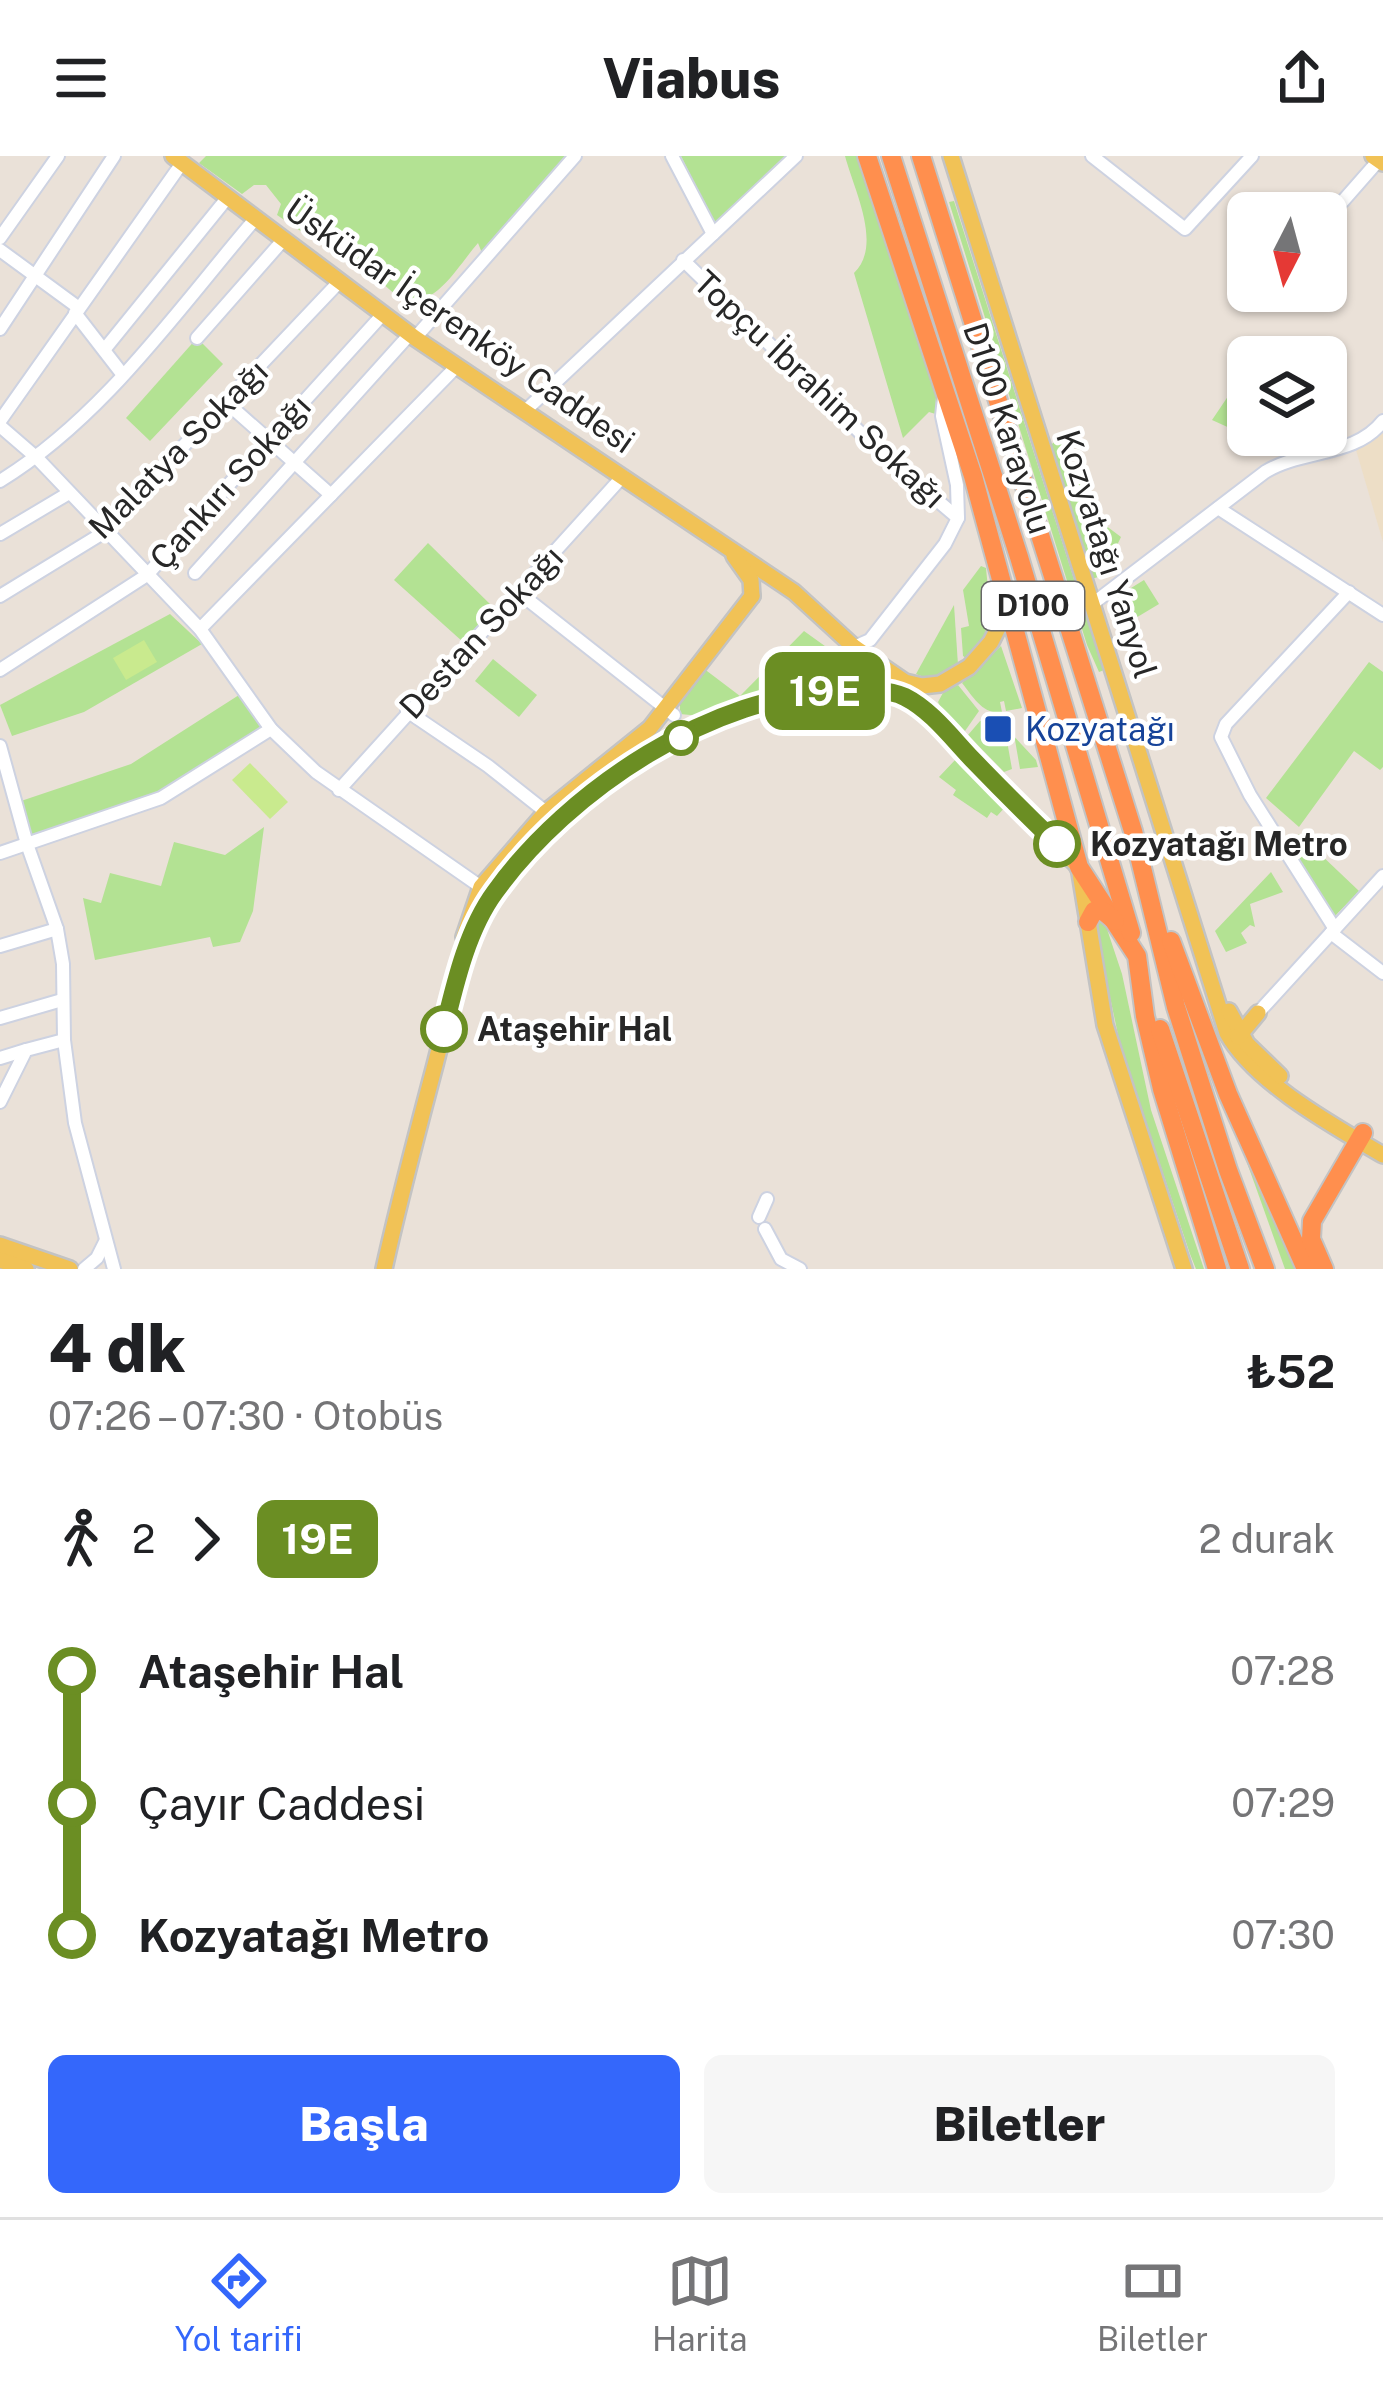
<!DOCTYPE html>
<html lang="tr">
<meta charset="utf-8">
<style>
body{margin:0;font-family:"Public Sans",sans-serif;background:#f6f6f6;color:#202124;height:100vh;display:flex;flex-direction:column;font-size:45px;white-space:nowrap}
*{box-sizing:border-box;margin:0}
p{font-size:39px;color:#757577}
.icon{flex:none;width:66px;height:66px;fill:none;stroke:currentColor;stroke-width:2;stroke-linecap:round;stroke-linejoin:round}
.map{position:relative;height:1113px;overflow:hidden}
.sheet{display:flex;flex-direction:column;background:#fff;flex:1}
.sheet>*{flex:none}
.badge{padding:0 24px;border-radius:18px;font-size:42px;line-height:78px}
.needle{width:78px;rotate:186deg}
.buttons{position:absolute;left:1227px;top:36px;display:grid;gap:24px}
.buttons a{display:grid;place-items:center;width:120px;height:120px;border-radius:18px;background:#fff;box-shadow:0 3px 9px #0004;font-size:60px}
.map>.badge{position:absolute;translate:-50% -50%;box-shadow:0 0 0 6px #fff}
.legs{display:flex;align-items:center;gap:18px;height:132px;padding:0 48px;font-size:39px}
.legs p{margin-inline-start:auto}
.overview{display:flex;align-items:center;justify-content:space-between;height:204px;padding:0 48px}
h1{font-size:66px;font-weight:800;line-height:90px}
.action{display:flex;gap:24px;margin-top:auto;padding:24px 48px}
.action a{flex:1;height:138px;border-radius:18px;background:#3467fb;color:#fff;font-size:48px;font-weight:800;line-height:138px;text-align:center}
.action a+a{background:#f6f6f6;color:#202124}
ul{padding:0 48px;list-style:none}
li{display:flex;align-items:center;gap:42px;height:132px;font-size:45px}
li i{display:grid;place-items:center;width:18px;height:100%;margin:0 15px;background:currentColor}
li i::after{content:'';width:30px;height:30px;margin:-15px;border:9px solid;border-radius:50%;background:#fff}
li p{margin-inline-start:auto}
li:first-child i{background:linear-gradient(#0000 50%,currentColor 0)}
li:last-child i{background:linear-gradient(currentColor 50%,#0000 0)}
header{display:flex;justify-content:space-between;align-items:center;height:156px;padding:0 48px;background:#fff;font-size:54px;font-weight:800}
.tab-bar{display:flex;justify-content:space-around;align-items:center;height:168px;border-top:3px solid #e0e0e0;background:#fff;font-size:33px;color:#757577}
.tab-bar a{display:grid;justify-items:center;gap:6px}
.tab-bar .active{color:#3467fb}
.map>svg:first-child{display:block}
.education{fill:#eddec6}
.green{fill:#b3e293}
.pitch{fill:#c9ea8e}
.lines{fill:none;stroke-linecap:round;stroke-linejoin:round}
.minor-casing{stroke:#cdd2e1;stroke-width:16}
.major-casing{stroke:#c3c3c3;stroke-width:20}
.highway-casing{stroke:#c3c3c3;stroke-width:22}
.minor{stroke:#fff;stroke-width:12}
.major{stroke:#f1c256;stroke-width:15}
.highway{stroke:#ff8f4e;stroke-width:18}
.line-1-casing{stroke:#fff;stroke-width:27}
.line-1{stroke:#6b8e23;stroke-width:18}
.transit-dot{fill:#1a4fb4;stroke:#fff;stroke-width:4.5}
.stop-1-dot{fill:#fff;stroke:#6b8e23;stroke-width:6}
.labels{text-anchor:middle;stroke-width:9;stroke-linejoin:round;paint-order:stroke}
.shield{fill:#fff;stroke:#686868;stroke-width:3}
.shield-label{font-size:30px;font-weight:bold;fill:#272727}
.street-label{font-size:33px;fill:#272727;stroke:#fff}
.transit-label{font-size:33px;fill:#164399;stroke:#fff;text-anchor:start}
.stop-label{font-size:33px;font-weight:bold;fill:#272727;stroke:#fff;text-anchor:start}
</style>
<header><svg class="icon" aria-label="menu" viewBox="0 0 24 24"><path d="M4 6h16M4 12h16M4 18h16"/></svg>Viabus<svg class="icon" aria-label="share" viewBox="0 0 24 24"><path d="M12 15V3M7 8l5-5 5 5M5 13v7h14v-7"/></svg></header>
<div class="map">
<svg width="1383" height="1113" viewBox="0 0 1383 1113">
<rect width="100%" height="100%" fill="#eae1d8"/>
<polygon class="education" points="1383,271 1383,386 1354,287"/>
<g class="green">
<path d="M206,0H570L482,97L478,87C457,111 438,149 404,146L325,78H305L277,59L281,48L266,29H254L242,38L199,7Z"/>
<polygon points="681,0 786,0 715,69"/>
<path d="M845,0H865L944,234L942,260L929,256L903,282L854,117C883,89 854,34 845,0Z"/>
<polygon points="954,45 1079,439 1107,513 1099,516 1087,489 949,46"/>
<polygon points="197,182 223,208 150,285 126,262"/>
<polygon points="1239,224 1248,235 1248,279 1282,279 1290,291 1265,288 1212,264"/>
<polygon points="1059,282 1065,282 1068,302 1101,366 1121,381 1102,420 1091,423 1046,293"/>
<polygon points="428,387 495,453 463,486 394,424"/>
<path d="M981,410L986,412C989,449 999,476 966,502L963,500L961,472L969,470L963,434Z"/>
<polygon points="1144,424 1159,448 1124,469 1110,445"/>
<path d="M954,449L958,509C947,518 930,525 916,518Z"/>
<polygon points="170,458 202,488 84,556 12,580 0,549"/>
<polygon points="804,475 843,503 843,516 837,523 762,538 711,561 680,558 680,542 703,512 740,540"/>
<path d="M1001,490L1022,552L1006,555L1004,545L1000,546L1002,556C983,559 974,542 962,527Z"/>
<polygon points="493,503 537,539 519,561 475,525"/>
<polygon points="1369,506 1383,516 1383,611 1380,614 1354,595 1299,671 1266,642"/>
<polygon points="958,529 979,555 965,575 942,554 938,546 944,535"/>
<polygon points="239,539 266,571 161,639 31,681 21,645 131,608"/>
<polygon points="997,562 1036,604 1038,611 1020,613 1015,584 1007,585 1012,613 1004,616 968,579 980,565"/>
<polygon points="956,603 1007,649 997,660 991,656 987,662 953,639 956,634 939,621"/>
<polygon points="264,671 253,755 240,786 213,791 210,781 95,804 83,742 101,747 110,717 161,730 174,686 225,699"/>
<polygon points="1299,678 1359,735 1335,760 1291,690"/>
<polygon points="1271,716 1283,736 1250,748 1255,771 1250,769 1241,777 1247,787 1226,796 1215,775"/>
<polygon points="1104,764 1122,818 1151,954 1204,1113 1196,1113 1190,1098 1120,888 1094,766"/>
<polygon points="1240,987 1297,1113 1285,1113"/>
</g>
<g class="pitch">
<polygon points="144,484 157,506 126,524 113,502"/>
<polygon points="250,607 288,646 270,663 232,624"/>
</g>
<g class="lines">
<defs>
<g id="minor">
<polyline points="672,0 713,78"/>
<polyline points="1092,0 1185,73 1252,0"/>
<polyline points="1343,45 1379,4"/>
<polyline points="0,82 58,0"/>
<polyline points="0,94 79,152"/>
<polyline points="683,104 877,293 958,362"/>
<polyline points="75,157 123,219"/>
<polyline points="0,173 114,0"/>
<polyline points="197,182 284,83"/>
<polyline points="415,182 575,0"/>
<polyline points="104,194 228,41"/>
<polyline points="227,247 331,339"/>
<polyline points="525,255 796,0"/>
<polyline points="0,265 182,7"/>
<polyline points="0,270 37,302 200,473 271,573 316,616 481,731"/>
<path d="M0,325C104,261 177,154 256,62"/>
<polyline points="1218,352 1383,459"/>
<polyline points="0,378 69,337"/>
<polyline points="195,417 410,178"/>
<polyline points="518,436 674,559"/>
<polyline points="0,440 98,380 340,125"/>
<path d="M1091,449L1265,316C1303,293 1355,301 1383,265"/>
<polyline points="200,473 457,210"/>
<polyline points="854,491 870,484 945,388 958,362 957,329 942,260 944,241"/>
<polyline points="0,514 147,419 383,158"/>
<polyline points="407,555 488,610 546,656"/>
<polyline points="0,590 27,688 57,773 63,808 64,884 75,967 114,1113"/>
<polyline points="339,634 623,320"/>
<polyline points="0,697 161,642 271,573"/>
<polyline points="1335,773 1250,639 1221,581 1226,568 1349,436"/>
<polyline points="1331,777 1383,817"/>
<polyline points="0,790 57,773"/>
<polyline points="1258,857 1383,720"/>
<polyline points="0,862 62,844"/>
<polyline points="0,902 26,894"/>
<polyline points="0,946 26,894 64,884"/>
<polyline points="759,1061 767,1043"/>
<polyline points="765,1073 781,1103 800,1113"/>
<polyline points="84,1113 97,1102 105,1086"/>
</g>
<g id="major">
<polyline points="173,0 415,182 794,436 854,491 905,526 922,530 940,528 969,511 991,486 999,470 997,434"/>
<path d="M951,0L1227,877C1255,927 1334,970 1383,999"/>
<polyline points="1373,0 1383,7"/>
<polyline points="734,400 751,424 752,440"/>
<path d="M829,534C848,523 856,514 854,491"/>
<polyline points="464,781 481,731 546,656 650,572 752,440"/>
<polyline points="1229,855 1247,888 1280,920"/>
<polyline points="1238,881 1258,857"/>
<polyline points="0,1089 70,1113"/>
<polyline points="0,1104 26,1113"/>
<path d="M384,1113C399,1045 417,977 435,909C449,855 460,794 489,745C542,658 647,593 740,556C789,536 867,518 916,548L1079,711L1105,869L1184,1113"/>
</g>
<g id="highway">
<polyline points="867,0 973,320 1079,711 1137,800 1145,860 1162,933 1217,1113"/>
<polyline points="891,0 1019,401 1131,777"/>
<polyline points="921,0 1133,675 1176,851 1228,1014 1265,1113"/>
<polyline points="1088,766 1094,755 1103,755 1115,765"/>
<polyline points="1171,785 1228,938 1306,1113"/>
<polyline points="1160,873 1240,1113"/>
<polyline points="1324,1113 1311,1083 1312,1065 1363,977"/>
</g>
</defs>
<use href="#minor" class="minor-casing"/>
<use href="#major" class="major-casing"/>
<use href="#highway" class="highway-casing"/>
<use href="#minor" class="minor"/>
<use href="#major" class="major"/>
<use href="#highway" class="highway"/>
</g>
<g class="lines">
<defs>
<path id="line-1" d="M444,873C455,828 467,774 495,736C568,634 714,537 842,535C862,534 886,532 905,541C931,554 952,582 972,603C1000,632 1028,660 1057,688"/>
</defs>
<use href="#line-1" class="line-1-casing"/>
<use href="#line-1" class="line-1"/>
</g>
<rect class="transit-dot" x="983" y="558" width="30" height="30" rx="6"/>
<g class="stop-1-dot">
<circle cx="681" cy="582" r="15"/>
<circle cx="1057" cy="688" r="21"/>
<circle cx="444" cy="873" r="21"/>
</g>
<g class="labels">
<rect class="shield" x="982" y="426" width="102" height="48" rx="9"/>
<g class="shield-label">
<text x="1033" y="460">D100</text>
</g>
<g class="street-label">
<text transform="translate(460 169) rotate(35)" y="12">Üsküdar İçerenköy Caddesi</text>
<text transform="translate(820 233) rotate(43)" y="12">Topçu İbrahim Sokağı</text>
<text transform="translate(1008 272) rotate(72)" y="12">D100 Karayolu</text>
<text transform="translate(178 293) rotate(-45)" y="12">Malatya Sokağı</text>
<text transform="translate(230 326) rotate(-48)" y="12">Çankırı Sokağı</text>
<text transform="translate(1107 398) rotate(72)" y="12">Kozyatağı Yanyol</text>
<text transform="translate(481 476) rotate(-47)" y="12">Destan Sokağı</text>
</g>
<g class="transit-label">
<text x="1025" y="585">Kozyatağı</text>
</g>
<g class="stop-label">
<text x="1090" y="700">Kozyatağı Metro</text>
<text x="477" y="885">Ataşehir Hal</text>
</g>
</g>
</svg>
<div class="buttons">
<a><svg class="needle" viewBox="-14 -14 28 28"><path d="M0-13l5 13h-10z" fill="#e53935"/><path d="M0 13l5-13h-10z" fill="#757577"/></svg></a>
<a><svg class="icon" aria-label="layers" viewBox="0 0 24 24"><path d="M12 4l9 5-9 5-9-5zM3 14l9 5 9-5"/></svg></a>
</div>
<b class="badge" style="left:825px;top:535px;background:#6b8e23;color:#fff">19E</b>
</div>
<section class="sheet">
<div class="overview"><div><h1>4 dk</h1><p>07:26 – 07:30 · Otobüs</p></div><b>₺52</b></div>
<div class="legs"><svg class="icon" aria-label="walk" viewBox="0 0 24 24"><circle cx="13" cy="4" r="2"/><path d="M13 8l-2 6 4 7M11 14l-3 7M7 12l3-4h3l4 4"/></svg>2<svg class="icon" aria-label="forward" viewBox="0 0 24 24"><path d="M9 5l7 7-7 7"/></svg><b class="badge" style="background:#6b8e23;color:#fff">19E</b><p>2 durak</p></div>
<ul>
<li><i style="color:#6b8e23"></i><b>Ataşehir Hal</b><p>07:28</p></li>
<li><i style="color:#6b8e23"></i><span>Çayır Caddesi</span><p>07:29</p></li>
<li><i style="color:#6b8e23"></i><b>Kozyatağı Metro</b><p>07:30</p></li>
</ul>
<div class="action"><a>Başla</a><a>Biletler</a></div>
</section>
<nav class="tab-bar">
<a class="active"><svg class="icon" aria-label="directions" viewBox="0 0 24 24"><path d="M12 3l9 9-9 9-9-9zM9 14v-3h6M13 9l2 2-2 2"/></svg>Yol tarifi</a>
<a><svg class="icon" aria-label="map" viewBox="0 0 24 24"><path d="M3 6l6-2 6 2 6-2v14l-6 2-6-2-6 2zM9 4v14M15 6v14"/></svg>Harita</a>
<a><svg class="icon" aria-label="tickets" viewBox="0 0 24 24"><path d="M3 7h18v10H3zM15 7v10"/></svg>Biletler</a>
</nav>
